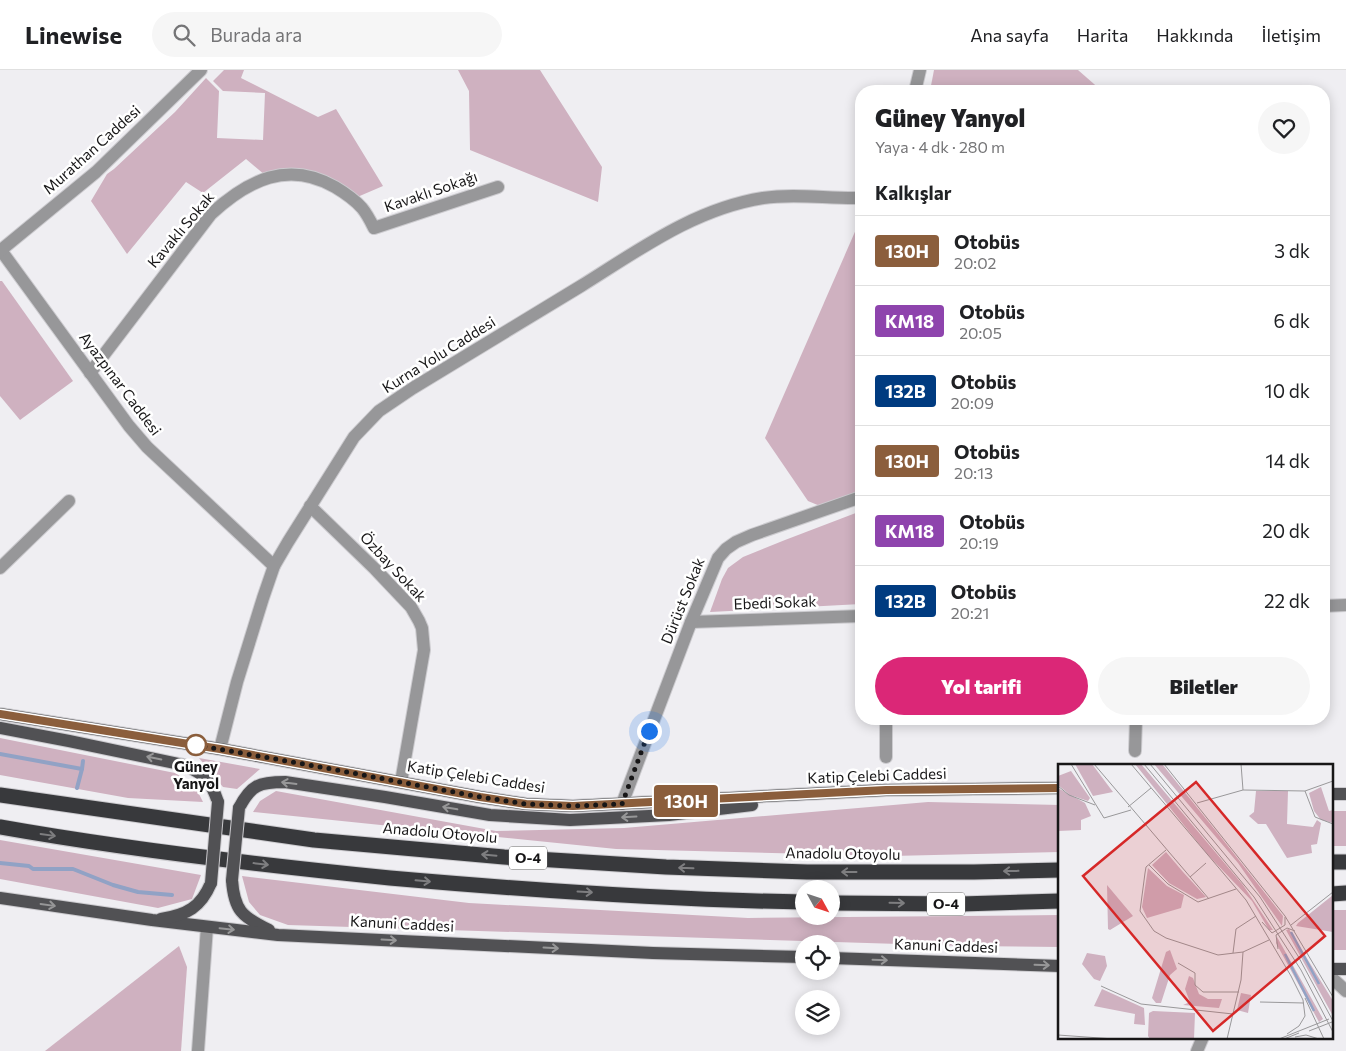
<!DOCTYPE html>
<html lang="tr">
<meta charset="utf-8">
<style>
body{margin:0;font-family:Commissioner,sans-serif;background:#f6f6f6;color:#202124;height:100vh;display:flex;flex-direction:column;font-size:19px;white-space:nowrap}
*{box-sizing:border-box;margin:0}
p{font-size:16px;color:#757577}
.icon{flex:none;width:28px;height:28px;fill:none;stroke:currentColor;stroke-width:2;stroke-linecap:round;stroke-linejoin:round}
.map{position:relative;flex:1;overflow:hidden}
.panel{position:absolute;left:855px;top:15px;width:475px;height:640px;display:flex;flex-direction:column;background:#fff;border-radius:20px;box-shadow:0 2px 12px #0003}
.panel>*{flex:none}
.badge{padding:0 10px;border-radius:4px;font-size:18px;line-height:32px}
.needle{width:32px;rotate:130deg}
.fabs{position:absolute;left:795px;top:810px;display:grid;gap:10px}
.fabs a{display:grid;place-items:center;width:45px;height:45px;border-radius:50%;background:#fff;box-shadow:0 2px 12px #0003;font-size:25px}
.you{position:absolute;width:25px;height:25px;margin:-12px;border:4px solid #fff;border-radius:50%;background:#1a73e8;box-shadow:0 0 0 8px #1a73e833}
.map>.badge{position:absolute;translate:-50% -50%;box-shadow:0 0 0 2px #fff}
h2{padding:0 20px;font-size:19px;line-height:45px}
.round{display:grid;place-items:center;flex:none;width:52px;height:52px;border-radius:26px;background:#f6f6f6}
.overview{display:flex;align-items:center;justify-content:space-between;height:85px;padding:0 20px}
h1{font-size:24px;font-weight:800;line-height:38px}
.cta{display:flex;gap:10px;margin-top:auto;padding:10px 20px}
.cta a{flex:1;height:58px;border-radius:30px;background:#db2777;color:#fff;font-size:20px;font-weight:800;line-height:58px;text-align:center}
.cta a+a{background:#f6f6f6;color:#202124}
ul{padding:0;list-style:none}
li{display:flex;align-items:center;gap:15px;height:70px;padding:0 20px;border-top:1px solid #e0e0e0}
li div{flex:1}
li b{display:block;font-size:19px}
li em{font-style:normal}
li .badge{min-width:55px;font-weight:700;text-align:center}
header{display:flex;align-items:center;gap:30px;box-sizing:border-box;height:70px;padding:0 25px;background:#fff;border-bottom:1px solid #e0e0e0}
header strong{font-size:24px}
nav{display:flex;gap:28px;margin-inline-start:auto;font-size:18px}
.search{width:350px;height:45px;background:#f6f6f6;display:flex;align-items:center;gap:12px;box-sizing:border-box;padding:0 18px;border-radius:28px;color:#757577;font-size:19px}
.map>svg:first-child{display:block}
.green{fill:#cfb1c0}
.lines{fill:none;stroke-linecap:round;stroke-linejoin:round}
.stream{stroke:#91a2c5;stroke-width:4}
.minor-casing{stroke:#cccbcf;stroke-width:14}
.major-casing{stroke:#cccbcf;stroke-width:14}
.highway-casing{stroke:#cccbcf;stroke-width:17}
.minor{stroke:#979799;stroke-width:12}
.major{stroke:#515154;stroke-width:12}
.highway{stroke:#38393c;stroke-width:15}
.major-bridge-casing{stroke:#cccbcf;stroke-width:14;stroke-linecap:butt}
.major-bridge{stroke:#515154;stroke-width:12}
.oneway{stroke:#979798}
.oneway2{stroke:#7e7e80}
.line-casing{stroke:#fff;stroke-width:11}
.line{stroke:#8b5e3c;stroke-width:8}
.walk{stroke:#171617;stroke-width:5;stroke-dasharray:0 9}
.stop-dot{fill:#fff;stroke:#8b5e3c;stroke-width:2.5}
.labels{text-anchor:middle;stroke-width:5;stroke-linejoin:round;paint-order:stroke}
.shield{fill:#fff;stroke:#5d5c5d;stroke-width:1}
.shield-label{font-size:14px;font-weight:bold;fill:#171617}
.street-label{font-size:15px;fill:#171617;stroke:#fff}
.stop-label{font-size:15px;font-weight:bold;fill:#171617;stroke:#fff}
.inset-river{fill:none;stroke:#91a2c5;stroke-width:2.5}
.inset-road{fill:none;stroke:#99989a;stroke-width:1}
.view{fill:#d62828;fill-opacity:0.15;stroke:#d62828;stroke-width:2.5}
.inset-edge{fill:none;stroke:#171617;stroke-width:2.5}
</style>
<header>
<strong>Linewise</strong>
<div class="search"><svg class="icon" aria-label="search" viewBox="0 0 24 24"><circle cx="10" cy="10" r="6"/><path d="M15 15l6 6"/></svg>Burada ara</div>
<nav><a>Ana sayfa</a><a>Harita</a><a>Hakkında</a><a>İletişim</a></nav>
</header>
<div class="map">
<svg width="1346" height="981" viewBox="0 0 1346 981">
<rect width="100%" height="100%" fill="#efeef2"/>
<g class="green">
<polygon points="224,0 244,0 241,8 318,47 336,39 383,116 355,128 347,118 329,107 306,100 265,105 246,89 203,123 186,112 127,184 91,131 107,104 114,99 175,42 206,8 219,21 217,68 263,70 265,23 223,21 213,11"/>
<polygon points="458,0 540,0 602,97 598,132 470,80 469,21"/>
<polygon points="934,0 1078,0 1102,21 930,21"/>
<polygon points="861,148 861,420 820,436 808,431 765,368"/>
<polygon points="0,211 2,211 73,311 20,350 0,326"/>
<polygon points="861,441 861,534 710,542 722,509 728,498 743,487 785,470"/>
<polygon points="0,668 175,703 194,714 203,732 128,728 0,705"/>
<polygon points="199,688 260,699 237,719 223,717"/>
<polygon points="276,721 496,761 624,758 928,732 1060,735 1060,782 892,786 616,779 253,742 260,731"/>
<rect x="1332" y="741" width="14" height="35"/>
<polygon points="0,770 201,805 192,829 158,838 0,809"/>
<polygon points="242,806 469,833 748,848 1060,845 1060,877 964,876 288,855 260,845 249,832"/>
<rect x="1332" y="840" width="14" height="40"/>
<polygon points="179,876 187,897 181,981 45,981"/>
</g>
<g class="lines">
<g class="stream">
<polyline points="0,684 82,699"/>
<polyline points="77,718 82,699 83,691"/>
<polyline points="0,793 29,796 33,799 73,799 113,815 138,822 172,825"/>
</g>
<defs>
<g id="minor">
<polyline points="915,21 920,0"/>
<polyline points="0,179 129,356 147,377 274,496"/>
<polyline points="1,180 96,102 201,0"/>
<path d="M90,303L211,144C248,110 288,90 335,117C345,123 355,130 362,138C367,144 371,152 374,158L498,117"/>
<polyline points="310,436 375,499 411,537 419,551 422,558 424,580 401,712"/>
<polyline points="0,498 69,431"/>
<polyline points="1324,536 1346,535"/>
<polyline points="691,552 861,546"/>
<polyline points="886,649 886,687"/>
<path d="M220,679L237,612L263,528L274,496L288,472L354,367L379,341L413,318C469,284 525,250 581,216C639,180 694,139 763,128C796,123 828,129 861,128"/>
<polyline points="1135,681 1136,649"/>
<polyline points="622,734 691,552 718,488 726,479 736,472 752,465 861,427"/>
<polyline points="1332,908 1346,921"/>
<polyline points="198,981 207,857"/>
<polyline points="1197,981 1203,967"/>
</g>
<g id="major">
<polyline points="0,644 220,679 480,727 526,734 573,736 886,720 1060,718"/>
<path d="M0,658L69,671L184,695C206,705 210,709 218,732"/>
<polyline points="1332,724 1346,724"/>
<path d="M239,738C251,715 259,712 285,712L385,727L490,745L570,750L669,745L752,735"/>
<path d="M232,810C234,840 242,847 269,860"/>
<polyline points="0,828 152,850 278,865 653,883 804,887"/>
<path d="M161,849C187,845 201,837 211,813"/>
<polyline points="831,888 1060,896"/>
<polyline points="1332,899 1346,899"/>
</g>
<g id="highway">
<polyline points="0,725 314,770 504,787 666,797 807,802 974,802 1060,800"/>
<path d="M0,757C129,780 260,795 390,808C528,820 666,830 804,832"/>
<polyline points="1332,792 1346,792"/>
<polyline points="1332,824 1346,823"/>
<polyline points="831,833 961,834 1060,831"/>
</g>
</defs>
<use href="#minor" class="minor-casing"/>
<use href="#major" class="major-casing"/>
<use href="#highway" class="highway-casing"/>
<use href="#minor" class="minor"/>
<use href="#major" class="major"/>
<use href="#highway" class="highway"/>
<defs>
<g id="major-bridge">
<polyline points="232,810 239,738"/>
<polyline points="211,813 218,732"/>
</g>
</defs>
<use href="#major-bridge" class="major-bridge-casing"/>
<use href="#major-bridge" class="major-bridge"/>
</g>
<defs><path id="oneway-shaft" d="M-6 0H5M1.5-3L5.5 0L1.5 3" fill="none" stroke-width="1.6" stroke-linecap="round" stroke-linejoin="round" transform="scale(1.25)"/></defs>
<g class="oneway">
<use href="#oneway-shaft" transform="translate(154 688) rotate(-168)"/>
<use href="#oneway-shaft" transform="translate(289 713) rotate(-173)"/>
<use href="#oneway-shaft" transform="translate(450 738) rotate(-170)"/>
<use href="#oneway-shaft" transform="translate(629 747) rotate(177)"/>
<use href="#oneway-shaft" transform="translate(48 835) rotate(8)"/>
<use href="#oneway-shaft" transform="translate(227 859) rotate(6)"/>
<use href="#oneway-shaft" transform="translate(389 870) rotate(3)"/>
<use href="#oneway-shaft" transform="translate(551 878) rotate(3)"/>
<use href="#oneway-shaft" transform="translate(880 890) rotate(2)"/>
<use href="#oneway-shaft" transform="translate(1042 895) rotate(2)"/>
</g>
<g class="oneway2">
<use href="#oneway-shaft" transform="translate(48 765) rotate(8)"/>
<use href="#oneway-shaft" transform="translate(489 785) rotate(-175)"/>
<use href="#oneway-shaft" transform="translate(261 794) rotate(7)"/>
<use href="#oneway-shaft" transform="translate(686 798) rotate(-178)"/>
<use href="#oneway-shaft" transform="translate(1011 801) rotate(179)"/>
<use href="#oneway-shaft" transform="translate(849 802) rotate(-180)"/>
<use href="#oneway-shaft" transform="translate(423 811) rotate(5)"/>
<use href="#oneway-shaft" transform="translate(585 822) rotate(3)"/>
<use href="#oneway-shaft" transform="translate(897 833) rotate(1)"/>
</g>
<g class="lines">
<defs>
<polyline id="line" points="0,644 220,679 480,727 526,734 573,736 886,720 1060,718"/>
</defs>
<use href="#line" class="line-casing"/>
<use href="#line" class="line"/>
<polyline class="walk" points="196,675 326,698 480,727 526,734 573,736 622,734 649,661"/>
</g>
<circle class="stop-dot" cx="196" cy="675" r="10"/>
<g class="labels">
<g class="shield">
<rect x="509" y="776.5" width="38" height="23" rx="4"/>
<rect x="927" y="822.5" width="38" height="23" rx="4"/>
</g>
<g class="shield-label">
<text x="528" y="793">O-4</text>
<text x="946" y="839">O-4</text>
</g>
<g class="street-label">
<text transform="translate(92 80) rotate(-42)" y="5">Murathan Caddesi</text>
<text transform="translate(431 122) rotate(-19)" y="5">Kavaklı Sokağı</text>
<text transform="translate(181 160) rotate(-50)" y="5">Kavaklı Sokak</text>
<text transform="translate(439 285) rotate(-32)" y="5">Kurna Yolu Caddesi</text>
<text transform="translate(120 314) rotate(53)" y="5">Ayazpınar Caddesi</text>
<text transform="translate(393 497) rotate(47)" y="5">Özbay Sokak</text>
<text transform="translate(683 531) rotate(-68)" y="5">Dürüst Sokak</text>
<text transform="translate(775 533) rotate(-2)" y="5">Ebedi Sokak</text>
<text transform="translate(877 706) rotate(-2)" y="5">Katip Çelebi Caddesi</text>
<text transform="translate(476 707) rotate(9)" y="5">Katip Çelebi Caddesi</text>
<text transform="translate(440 763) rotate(5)" y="5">Anadolu Otoyolu</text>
<text transform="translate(843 784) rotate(1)" y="5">Anadolu Otoyolu</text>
<text transform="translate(402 854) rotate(3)" y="5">Kanuni Caddesi</text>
<text transform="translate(946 876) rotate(2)" y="5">Kanuni Caddesi</text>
</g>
<g class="stop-label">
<text x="196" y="702">Güney<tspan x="196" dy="17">Yanyol</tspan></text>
</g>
</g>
<g transform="translate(1058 694)">
<rect width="275" height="275" fill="#efeef2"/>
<path d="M17,0H34L55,28L35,32ZM77,0H83L185,121L215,166H211L194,137L149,90ZM96,0H104L162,72L225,152L224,162L180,99ZM13,7L32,34L30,37L12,31L0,21V12ZM263,23L271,47L275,46V59L263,56L256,47L251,29ZM0,24L27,39L33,52L23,56V66L0,67ZM198,27H230L229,60L255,63L259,56L263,59L259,80L253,81L254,89L229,94L208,60H200L191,52L196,48ZM108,88L125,108L148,133L139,135L111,119L94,101ZM90,104L109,122L126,131L123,144L89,154L84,143ZM49,121L75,152L52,166L50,165ZM275,131V168L238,162L240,159ZM231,165L275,237V252L228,166ZM219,173L265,255L261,258L218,179ZM112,186L119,205L112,211L103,239H98L94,234L108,188ZM29,189L47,192L49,202L42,217L36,215L24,200ZM131,212L135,214L141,230L150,235H164L161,244L125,241L132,238L127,225ZM44,225L86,244L87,261L76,260L77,250L36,242ZM183,229L193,231L190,249L179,246ZM95,247L137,249L136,275H92L90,272L91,249Z" fill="#cfb1c0"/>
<path class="inset-river" d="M233,168L261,220M227,190L256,247"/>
<path class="inset-road" d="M13,0L46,54L73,46M36,0L151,135M73,0L188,136L233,212L245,236L247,252L241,262L229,270M86,0L196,133L243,206L275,268M92,0L202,133L240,192L275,257M106,0L227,152L275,233M183,0L185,26M0,22L11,31L37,41M247,27L257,53L275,60M139,39L185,26L247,27L275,17M70,43L93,24M108,86L88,103L87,109L82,147L96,167L108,174L160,191L185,188L211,176M91,101L110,120L140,138L178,125M132,113L148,99M204,158L214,169L227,161V153M233,161L275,128M220,185L218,171L229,164L237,167M175,189L178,165L198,152M120,199L137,209V221L145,228H181M43,222L83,240L175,250M247,234L266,275M202,238L246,239M251,267L274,258M0,271L56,275M237,273L248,271L261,275M169,275L183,216L185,188M221,275L271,255M226,275L241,269"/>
<path class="view" d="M138,18L267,172L155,267L25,112Z"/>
<rect width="275" height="275" class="inset-edge"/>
</g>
</svg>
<div class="fabs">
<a><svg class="needle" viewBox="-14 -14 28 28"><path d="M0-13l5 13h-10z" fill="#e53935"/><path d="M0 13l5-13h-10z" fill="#757577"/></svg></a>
<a><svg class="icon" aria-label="locate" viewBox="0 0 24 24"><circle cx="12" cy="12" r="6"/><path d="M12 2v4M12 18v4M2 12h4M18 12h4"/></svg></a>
<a><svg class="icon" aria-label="layers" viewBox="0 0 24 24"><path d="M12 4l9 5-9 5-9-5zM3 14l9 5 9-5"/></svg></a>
</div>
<div class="you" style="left:649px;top:661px"></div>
<b class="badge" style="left:686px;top:731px;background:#8b5e3c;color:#fff">130H</b>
<section class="panel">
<div class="overview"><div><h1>Güney Yanyol</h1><p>Yaya · 4 dk · 280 m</p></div><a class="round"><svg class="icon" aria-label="heart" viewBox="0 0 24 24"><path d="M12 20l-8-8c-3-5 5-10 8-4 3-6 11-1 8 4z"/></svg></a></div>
<h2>Kalkışlar</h2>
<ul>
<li><span class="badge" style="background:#8b5e3c;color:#fff">130H</span><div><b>Otobüs</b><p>20:02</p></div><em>3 dk</em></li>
<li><span class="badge" style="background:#8e44ad;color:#fff">KM18</span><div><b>Otobüs</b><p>20:05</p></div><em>6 dk</em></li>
<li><span class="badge" style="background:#003b80;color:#fff">132B</span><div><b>Otobüs</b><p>20:09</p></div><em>10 dk</em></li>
<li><span class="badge" style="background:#8b5e3c;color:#fff">130H</span><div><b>Otobüs</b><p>20:13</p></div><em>14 dk</em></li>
<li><span class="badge" style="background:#8e44ad;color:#fff">KM18</span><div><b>Otobüs</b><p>20:19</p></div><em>20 dk</em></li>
<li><span class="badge" style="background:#003b80;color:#fff">132B</span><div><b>Otobüs</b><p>20:21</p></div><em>22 dk</em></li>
</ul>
<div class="cta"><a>Yol tarifi</a><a>Biletler</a></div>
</section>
</div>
